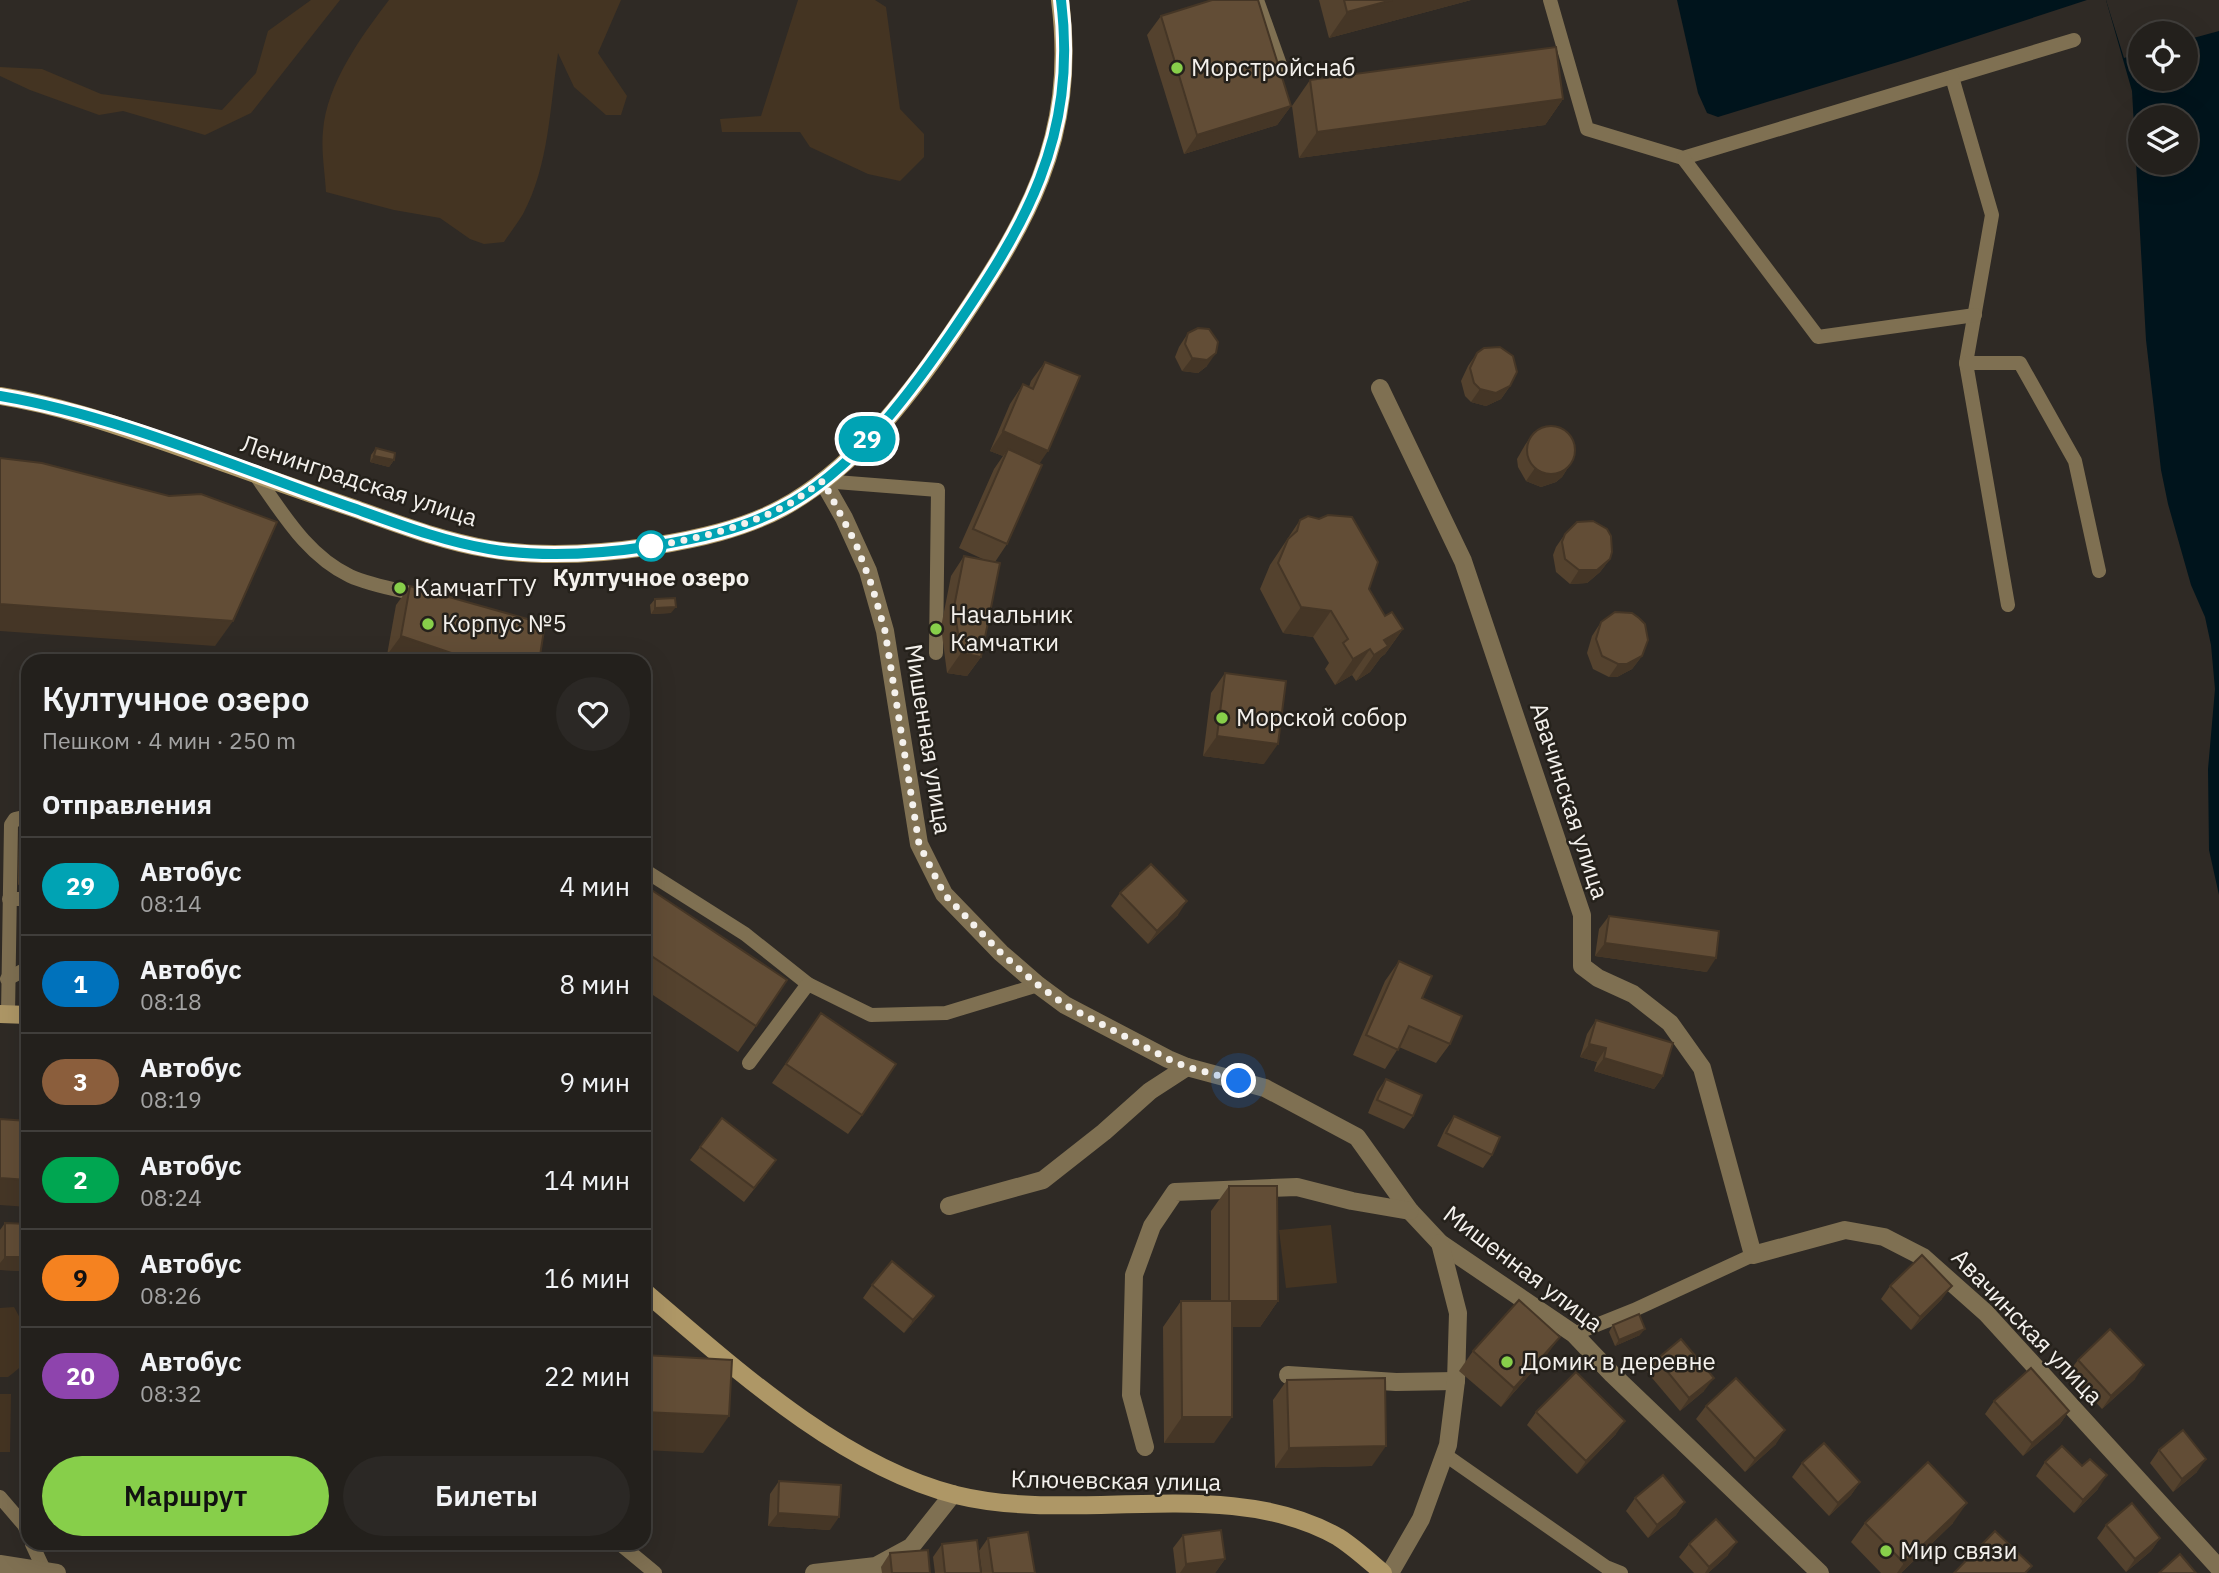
<!DOCTYPE html>
<html lang="ru">
<meta charset="utf-8">
<style>
body{margin:0;font-family:"IBM Plex Sans",sans-serif;background:#2b2825;color:#f1f3f6;height:100vh;display:flex;flex-direction:column;font-size:26px;white-space:nowrap}
*{box-sizing:border-box;margin:0}
p{font-size:23px;color:#a3a3a3}
.icon{flex:none;width:38px;height:38px;fill:none;stroke:currentColor;stroke-width:2;stroke-linecap:round;stroke-linejoin:round}
.map{position:relative;flex:1;overflow:hidden}
.panel{position:absolute;left:21px;top:654px;width:630px;height:896px;display:flex;flex-direction:column;background:#23201c;border-radius:21px;box-shadow:0 7px 28px #0002,0 0 0 2px #403e3b}
.panel>*{flex:none}
.badge{padding:0 14px;border-radius:23px;font-size:24px;line-height:46px}
.controls{position:absolute;left:2128px;top:21px;display:grid;gap:14px}
.controls a{display:grid;place-items:center;width:70px;height:70px;border-radius:50%;background:#23201c;box-shadow:0 7px 28px #0002,0 0 0 2px #403e3b;font-size:35px}
.you{position:absolute;width:35px;height:35px;margin:-18px;border:5px solid #fff;border-radius:50%;background:#1a73e8;box-shadow:0 0 0 10px #1a73e833}
.map>.badge{position:absolute;translate:-50% -50%;box-shadow:0 0 0 4px #fff}
h2{padding:0 21px;font-size:26px;line-height:63px}
.round{display:grid;place-items:center;flex:none;width:74px;height:74px;border-radius:37px;background:#2b2825}
.head{display:flex;align-items:center;justify-content:space-between;height:119px;padding:0 21px}
h1{font-size:33px;font-weight:600;line-height:52px}
.action{display:flex;gap:14px;margin-top:auto;padding:14px 21px}
.action a{flex:1;height:80px;border-radius:42px;background:#87cf4a;color:#111;font-size:28px;font-weight:600;line-height:80px;text-align:center}
.action a+a{background:#2b2825;color:#f1f3f6}
ul{padding:0;list-style:none}
li{display:flex;align-items:center;gap:21px;height:98px;padding:0 21px;border-top:2px solid #403e3b}
li div{flex:1}
li b{display:block;font-size:26px}
li em{font-style:normal}
li .badge{min-width:77px;font-weight:700;text-align:center}
.map>svg:first-child{display:block}
.green{fill:#443422}
.water{fill:#00141c;fill-rule:evenodd}
.pier{fill:#2f2a25}
.lines{fill:none;stroke-linecap:round;stroke-linejoin:round}
.service{stroke:#7f7052;stroke-width:14}
.minor{stroke:#7f7052;stroke-width:18}
.secondary{stroke:#ae9766;stroke-width:18}
.wall{fill:#54422e}
.shaded-wall{fill:#453626}
.building{fill:#624d36;stroke:#453626;stroke-width:2}
.line-casing{stroke:#fff;stroke-width:16}
.line{stroke:#00a3b4;stroke-width:10}
.walk{stroke:#f4f1ed;stroke-width:7;stroke-dasharray:0 12.6}
.poi-dot{fill:#87cf4a;stroke:#25211b;stroke-width:2.5}
.stop-dot{fill:#fff;stroke:#00a3b4;stroke-width:3.5}
.labels{text-anchor:middle;stroke-width:5;stroke-linejoin:round;paint-order:stroke}
.poi-label{font-size:24px;fill:#f4f1ed;stroke:#25211b;text-anchor:start}
.street-label{font-size:24px;fill:#f4f1ed;stroke:#25211b}
.stop-label{font-size:24px;font-weight:bold;fill:#f4f1ed;stroke:#25211b}
</style>
<div class="map">
<svg width="2219" height="1573" viewBox="0 0 2219 1573">
<rect width="100%" height="100%" fill="#2f2a25"/>
<g class="green">
<polygon points="311,0 340,0 251,113 205,135 123,111 99,115 30,90 0,76 0,67 42,69 101,94 222,110 256,73 268,31"/>
<path d="M389,0H621L598,53L627,96L621,115H606L574,87L558,53C550,106 549,166 523,214C517,224 510,233 504,242L484,244L470,239L440,218L394,210L326,192C325,173 321,151 323,131C327,83 361,37 389,0Z"/>
<polygon points="798,0 875,0 886,7 900,109 924,134 924,157 900,181 868,174 810,147 800,132 722,132 720,119 761,116"/>
<polygon points="1331,1225 1337,1283 1286,1288 1279,1230"/>
<path d="M14,1307C23,1323 34,1342 24,1361C22,1367 13,1373 8,1377H0V1308Z"/>
<polygon points="0,1394 11,1394 10,1452 0,1452"/>
</g>
<g class="water">
<polygon points="1677,0 2087,0 1901,61 1718,117 1707,113 1698,93"/>
<path d="M2106,0H2219V895L2209,850L2208,769L2215,689L2211,645L2205,617L2191,585L2168,504L2161,470L2146,340L2132,91ZM2140,33H2186V79H2140ZM2140,117H2186V163H2140Z"/>
</g>
<polygon class="pier" points="2106,0 2219,0 2219,31 2186,40 2186,33 2140,33 2140,53 2124,58"/>
<g class="lines">
<g class="service">
<polyline points="1257,0 1282,70"/>
<polyline points="1550,0 1587,129 1683,158 2074,40"/>
<polyline points="1952,77 1992,215 1966,363 2008,605"/>
<polyline points="1683,158 1818,337 1975,315"/>
<polyline points="1966,363 2020,363 2075,461 2099,571"/>
<path d="M254,473C282,512 306,555 350,576C372,586 400,590 424,596"/>
<polyline points="823,481 938,490 936,653"/>
<polyline points="644,870 745,934 808,984"/>
<polyline points="9,899 28,899"/>
<polyline points="7,979 28,968"/>
<polyline points="8,1014 11,825 15,819 28,816"/>
<polyline points="749,1063 808,984 871,1015 946,1013 1038,985"/>
<polyline points="1574,1334 1634,1310 1753,1255"/>
<polyline points="1444,1454 1606,1567 1621,1573"/>
<polyline points="0,1497 24,1525 28,1534"/>
<polyline points="32,1544 45,1572"/>
<polyline points="620,1544 655,1573"/>
</g>
<g class="minor">
<polyline points="1380,388 1463,561 1582,915 1582,966 1598,978 1633,994 1670,1023 1702,1068 1753,1255 1845,1230 1884,1237 1923,1257 1986,1313 2219,1568"/>
<polyline points="823,481 844,518 868,571 885,631 919,844 944,894 1001,953 1038,985 1065,1005 1168,1059 1187,1067 1265,1088 1357,1137 1410,1211 1440,1243 1574,1334 1612,1374 1820,1573"/>
<polyline points="949,1206 1043,1180 1104,1132 1150,1091 1187,1067"/>
<polyline points="1288,1375 1396,1382 1456,1381"/>
<polyline points="1145,1447 1131,1395 1134,1275 1152,1226 1175,1192 1297,1187 1352,1201 1410,1211"/>
<polyline points="0,1564 57,1573"/>
<polyline points="814,1573 876,1566 911,1547 953,1494"/>
<polyline points="1390,1573 1421,1519 1448,1445 1456,1381 1458,1313 1440,1243"/>
</g>
<g class="secondary">
<path d="M0,396C57,405 110,423 165,442C228,464 290,487 353,508C398,524 442,541 489,549C542,558 600,554 653,546C697,539 743,529 782,508C851,471 907,399 950,336C1026,224 1078,140 1060,0"/>
<polyline points="0,1014 28,1015"/>
<path d="M644,1291C733,1367 841,1466 956,1495C1077,1525 1228,1474 1338,1537C1354,1547 1369,1561 1383,1573"/>
</g>
</g>
<g class="wall">
<polygon points="1319,0 1471,0 1329,38"/>
<polygon points="1161,16 1291,106 1277,125 1184,154 1147,35"/>
<polygon points="1310,80 1563,99 1545,125 1299,158 1292,106"/>
<polygon points="1188,333 1207,366 1198,373 1182,371 1175,357 1179,347"/>
<polygon points="1477,353 1510,386 1501,399 1486,406 1471,402 1465,396 1461,381 1468,366"/>
<polygon points="1045,362 1039,463 1007,544 995,562 981,657 967,676 947,673 941,627 951,576 964,556 987,561 959,548 994,469 1003,456 990,451 1010,404 1023,384 1029,387 1031,381"/>
<polygon points="1534,432 1571,463 1562,477 1556,482 1541,487 1526,481 1518,467 1517,459 1525,445"/>
<polygon points="376,448 394,460 389,467 370,462 371,455"/>
<polygon points="1300,520 1369,589 1385,616 1403,629 1385,654 1381,657 1370,672 1356,681 1352,675 1335,685 1325,669 1329,663 1313,637 1283,633 1260,589 1270,565"/>
<polygon points="1565,534 1610,559 1600,572 1587,583 1570,584 1556,572 1553,555 1556,547"/>
<polygon points="410,586 545,624 387,655 396,605"/>
<polygon points="655,599 671,613 651,614 650,605"/>
<polygon points="1601,622 1642,656 1632,669 1617,677 1609,677 1593,669 1587,653 1592,636"/>
<polygon points="1225,673 1264,764 1203,756 1211,693"/>
<polygon points="28,816 28,885 18,885 19,829"/>
<polygon points="644,885 756,1026 738,1052 644,989"/>
<polygon points="1120,893 1178,915 1148,944 1111,906"/>
<polygon points="1609,916 1707,972 1595,956 1599,929"/>
<polygon points="1399,961 1450,1044 1436,1063 1399,1047 1385,1069 1353,1055 1385,981"/>
<polygon points="821,1013 862,1115 848,1134 772,1083"/>
<polygon points="1596,1020 1663,1076 1654,1089 1594,1071 1597,1062 1580,1057 1587,1034"/>
<polygon points="1386,1079 1413,1116 1404,1129 1368,1113 1377,1092"/>
<polygon points="1454,1116 1492,1155 1483,1168 1437,1146 1445,1129"/>
<polygon points="700,1147 767,1173 744,1202 690,1160"/>
<polygon points="1229,1186 1278,1301 1260,1327 1232,1327 1214,1443 1164,1443 1163,1327 1181,1301 1211,1301 1211,1211"/>
<polygon points="5,1223 28,1224 28,1271 0,1270 0,1230"/>
<polygon points="872,1285 925,1309 904,1333 863,1298"/>
<polygon points="1890,1286 1942,1299 1911,1330 1881,1299"/>
<polygon points="1613,1325 1640,1335 1615,1346 1609,1332"/>
<polygon points="1473,1351 1546,1356 1501,1407 1459,1371"/>
<polygon points="1657,1359 1704,1391 1680,1411 1647,1372"/>
<polygon points="2078,1360 2135,1379 2102,1409 2068,1373"/>
<polygon points="1287,1380 1372,1466 1275,1468 1273,1400"/>
<polygon points="1994,1401 2069,1411 2060,1424 2023,1456 1985,1414"/>
<polygon points="1706,1406 1776,1444 1745,1472 1696,1419"/>
<polygon points="1536,1412 1616,1434 1577,1474 1527,1425"/>
<polygon points="2159,1450 2197,1472 2173,1492 2150,1463"/>
<polygon points="2045,1462 2098,1489 2074,1513 2036,1476"/>
<polygon points="1802,1463 1860,1482 1851,1495 1829,1516 1792,1477"/>
<polygon points="779,1481 830,1530 768,1526 770,1494"/>
<polygon points="1635,1498 1685,1502 1676,1515 1648,1538 1626,1511"/>
<polygon points="1865,1523 1953,1523 1901,1573 1881,1573 1851,1542"/>
<polygon points="2106,1525 2160,1538 2151,1551 2126,1572 2097,1538"/>
<polygon points="1183,1535 1225,1559 1215,1573 1176,1573 1173,1548"/>
<polygon points="988,1538 1035,1573 982,1573 979,1551"/>
<polygon points="942,1544 981,1573 935,1573 933,1557"/>
<polygon points="1689,1544 1728,1555 1708,1573 1694,1573 1679,1557"/>
<polygon points="890,1553 930,1573 882,1573 881,1567"/>
</g>
<g class="shaded-wall">
<polygon points="1392,0 1471,0 1329,38 1347,12"/>
<polygon points="1563,99 1545,125 1299,158 1317,132"/>
<polygon points="1291,106 1277,125 1184,154 1197,135"/>
<polygon points="1216,353 1207,366 1198,373 1182,371 1192,358"/>
<polygon points="1510,386 1501,399 1486,406 1471,402 1480,389"/>
<polygon points="1003,431 1048,451 1035,470 1008,449 1003,456 990,451"/>
<polygon points="374,456 394,460 389,467 370,462"/>
<polygon points="1571,463 1562,477 1556,482 1541,487 1526,481 1535,468"/>
<polygon points="1610,559 1600,572 1587,583 1570,584 1579,570"/>
<polygon points="0,604 233,621 215,646 0,631"/>
<polygon points="676,607 671,613 651,614 655,608"/>
<polygon points="1301,607 1331,611 1313,637 1283,633"/>
<polygon points="1403,629 1385,654 1381,657 1370,672 1356,681 1384,640"/>
<polygon points="401,636 478,662 406,662 387,655"/>
<polygon points="1370,649 1352,675 1335,685 1353,659"/>
<polygon points="961,653 981,657 967,676 947,673"/>
<polygon points="1642,656 1632,669 1617,677 1609,677 1618,664"/>
<polygon points="1217,736 1278,744 1264,764 1203,756"/>
<polygon points="28,871 28,885 18,885"/>
<polygon points="1187,901 1178,915 1148,944 1157,931"/>
<polygon points="1605,943 1716,958 1707,972 1595,956"/>
<polygon points="1589,1044 1606,1048 1597,1062 1580,1057"/>
<polygon points="1604,1058 1663,1076 1654,1089 1594,1071"/>
<polygon points="0,1178 28,1180 28,1207 0,1205"/>
<polygon points="5,1257 28,1257 28,1271 0,1270 0,1263"/>
<polygon points="1952,1286 1942,1299 1911,1330 1920,1317"/>
<polygon points="934,1296 925,1309 904,1333 913,1320"/>
<polygon points="1229,1301 1278,1301 1260,1327 1212,1327"/>
<polygon points="1645,1329 1640,1335 1615,1346 1619,1340"/>
<polygon points="1560,1337 1546,1356 1501,1407 1514,1388"/>
<polygon points="2144,1365 2135,1379 2102,1409 2111,1396"/>
<polygon points="1714,1378 1704,1391 1680,1411 1689,1398"/>
<polygon points="2069,1411 2060,1424 2023,1456 2032,1443"/>
<polygon points="644,1412 729,1416 703,1453 644,1450"/>
<polygon points="1182,1417 1232,1417 1214,1443 1164,1443"/>
<polygon points="1625,1421 1616,1434 1577,1474 1586,1461"/>
<polygon points="1785,1430 1776,1444 1745,1472 1755,1459"/>
<polygon points="1386,1446 1372,1466 1275,1468 1289,1448"/>
<polygon points="2206,1459 2197,1472 2173,1492 2182,1479"/>
<polygon points="2107,1475 2098,1489 2074,1513 2083,1500"/>
<polygon points="1860,1482 1851,1495 1829,1516 1838,1503"/>
<polygon points="1685,1502 1676,1515 1648,1538 1657,1525"/>
<polygon points="1967,1503 1953,1523 1901,1573 1897,1573 1904,1563"/>
<polygon points="778,1513 839,1517 830,1530 768,1526"/>
<polygon points="2160,1538 2151,1551 2126,1572 2135,1559"/>
<polygon points="1737,1542 1728,1555 1708,1573 1705,1573 1709,1567"/>
<polygon points="1225,1559 1215,1573 1180,1573 1186,1564"/>
</g>
<g class="building">
<polygon points="1212,0 1258,0 1291,106 1197,135 1161,16"/>
<polygon points="1344,0 1392,0 1347,12"/>
<polygon points="1556,47 1563,99 1317,132 1310,80"/>
<polygon points="1198,328 1209,329 1218,342 1216,353 1207,360 1192,358 1185,344 1188,333"/>
<polygon points="1500,347 1513,356 1517,372 1510,386 1496,393 1480,389 1474,383 1470,368 1477,353 1484,348"/>
<polygon points="1045,362 1080,376 1048,451 1003,431 1023,384 1033,389"/>
<circle cx="1551" cy="450" r="24"/>
<polygon points="376,448 395,453 394,460 374,456"/>
<polygon points="1008,449 1042,465 1007,544 973,529"/>
<polygon points="0,458 42,463 169,496 201,494 277,522 233,621 0,604"/>
<polygon points="1328,515 1352,517 1378,562 1369,589 1385,616 1392,612 1403,629 1384,640 1388,646 1374,655 1370,649 1353,659 1343,643 1348,639 1331,611 1301,607 1278,563 1288,539 1297,531 1300,520 1308,516 1319,519"/>
<polygon points="1593,521 1607,529 1611,536 1612,552 1610,559 1597,570 1579,570 1565,559 1562,542 1565,534 1577,522"/>
<polygon points="964,556 1000,563 981,657 961,653 954,607"/>
<polygon points="410,586 545,624 539,662 478,662 401,636"/>
<polygon points="675,598 676,607 655,608 655,599"/>
<polygon points="1615,612 1632,613 1639,618 1645,624 1648,640 1642,656 1627,664 1618,664 1602,656 1596,639 1601,622"/>
<polygon points="1225,673 1286,681 1278,744 1217,736"/>
<polygon points="1151,864 1187,901 1157,931 1120,893"/>
<polygon points="644,885 787,980 756,1026 644,951"/>
<polygon points="1609,916 1719,931 1716,958 1605,943"/>
<polygon points="1399,961 1432,976 1422,998 1462,1016 1450,1044 1409,1026 1398,1050 1366,1035"/>
<polygon points="821,1013 896,1064 862,1115 786,1064"/>
<polygon points="1596,1020 1673,1043 1663,1076 1604,1058 1606,1048 1589,1044"/>
<polygon points="1386,1079 1422,1095 1413,1116 1377,1100"/>
<polygon points="1454,1116 1500,1137 1492,1155 1446,1133"/>
<polygon points="722,1118 776,1160 754,1188 700,1147"/>
<polygon points="0,1119 28,1121 28,1180 0,1178"/>
<polygon points="1229,1186 1277,1186 1278,1301 1229,1301"/>
<polygon points="5,1223 28,1224 28,1257 5,1257"/>
<polygon points="1922,1255 1952,1286 1920,1317 1890,1286"/>
<polygon points="892,1261 934,1296 913,1320 872,1285"/>
<polygon points="1519,1300 1560,1337 1514,1388 1473,1351"/>
<polygon points="1181,1301 1232,1301 1232,1417 1182,1417"/>
<polygon points="1639,1314 1645,1329 1619,1340 1613,1325"/>
<polygon points="2110,1329 2144,1365 2111,1396 2078,1360"/>
<polygon points="1681,1339 1714,1378 1689,1398 1657,1359"/>
<polygon points="644,1355 732,1360 729,1416 644,1412"/>
<polygon points="2031,1368 2069,1411 2032,1443 1994,1401"/>
<polygon points="1576,1372 1625,1421 1586,1461 1536,1412"/>
<polygon points="1385,1378 1386,1446 1289,1448 1287,1380"/>
<polygon points="1736,1378 1785,1430 1755,1459 1706,1406"/>
<polygon points="2183,1430 2206,1459 2182,1479 2159,1450"/>
<polygon points="1824,1443 1860,1482 1838,1503 1802,1463"/>
<polygon points="2062,1446 2082,1466 2090,1459 2107,1475 2083,1500 2045,1462"/>
<polygon points="1928,1462 1967,1503 1904,1563 1865,1523"/>
<polygon points="1663,1475 1685,1502 1657,1525 1635,1498"/>
<polygon points="779,1481 841,1485 839,1517 778,1513"/>
<polygon points="2132,1503 2160,1538 2135,1559 2106,1525"/>
<polygon points="1716,1519 1737,1542 1709,1567 1689,1544"/>
<polygon points="1221,1530 1225,1559 1186,1564 1183,1535"/>
<polygon points="1995,1531 2032,1566 2025,1573 1954,1573"/>
<polygon points="1028,1532 1035,1573 993,1573 988,1538"/>
<polygon points="977,1540 981,1573 945,1573 942,1544"/>
<polygon points="928,1550 930,1573 892,1573 890,1553"/>
<polygon points="2180,1554 2196,1573 2159,1573"/>
</g>
<g class="lines">
<defs>
<path id="line" d="M0,396C119,416 239,469 353,508C398,524 442,541 489,549C542,558 600,554 653,546C697,539 743,529 782,508C851,472 906,399 950,335C1025,226 1078,138 1061,0"/>
</defs>
<use href="#line" class="line-casing"/>
<use href="#line" class="line"/>
<path class="walk" d="M651,546L649,547C694,539 740,529 781,508C796,501 809,490 823,481L856,544L872,586L885,631L919,844L944,894L1001,953L1038,985L1065,1005L1168,1059L1187,1067L1239,1081"/>
</g>
<g class="poi-dot">
<circle cx="1177" cy="68" r="7"/>
<circle cx="400" cy="588" r="7"/>
<circle cx="428" cy="624" r="7"/>
<circle cx="936" cy="629" r="7"/>
<circle cx="1222" cy="718" r="7"/>
<circle cx="1507" cy="1362" r="7"/>
<circle cx="1886" cy="1551" r="7"/>
</g>
<circle class="stop-dot" cx="651" cy="546" r="14"/>
<g class="labels">
<g class="poi-label">
<text x="1191" y="76">Морстройснаб</text>
<text x="414" y="596">КамчатГТУ</text>
<text x="950" y="623">Начальник<tspan x="950" dy="28">Камчатки</tspan></text>
<text x="442" y="632">Корпус №5</text>
<text x="1236" y="726">Морской собор</text>
<text x="1521" y="1370">Домик в деревне</text>
<text x="1900" y="1559">Мир связи</text>
</g>
<g class="street-label">
<text transform="translate(359 481) rotate(18)" y="8">Ленинградская улица</text>
<text transform="translate(928 739) rotate(81)" y="8">Мишенная улица</text>
<text transform="translate(1569 801) rotate(72)" y="8">Авачинская улица</text>
<text transform="translate(1523 1269) rotate(37)" y="8">Мишенная улица</text>
<text transform="translate(2027 1327) rotate(46)" y="8">Авачинская улица</text>
<text transform="translate(1116 1481) rotate(1)" y="8">Ключевская улица</text>
</g>
<g class="stop-label">
<text x="651" y="586">Култучное озеро</text>
</g>
</g>
</svg>
<div class="controls">
<a><svg class="icon" aria-label="locate" viewBox="0 0 24 24"><circle cx="12" cy="12" r="6"/><path d="M12 2v4M12 18v4M2 12h4M18 12h4"/></svg></a>
<a><svg class="icon" aria-label="layers" viewBox="0 0 24 24"><path d="M12 4l9 5-9 5-9-5zM3 14l9 5 9-5"/></svg></a>
</div>
<div class="you" style="left:1239px;top:1081px"></div>
<b class="badge" style="left:867px;top:439px;background:#00a3b4;color:#fff">29</b>
<section class="panel">
<div class="head"><div><h1>Култучное озеро</h1><p>Пешком · 4 мин · 250 m</p></div><a class="round"><svg class="icon" aria-label="heart" viewBox="0 0 24 24"><path d="M12 20l-8-8c-3-5 5-10 8-4 3-6 11-1 8 4z"/></svg></a></div>
<h2>Отправления</h2>
<ul>
<li><span class="badge" style="background:#00a3b4;color:#fff">29</span><div><b>Автобус</b><p>08:14</p></div><em>4 мин</em></li>
<li><span class="badge" style="background:#0072bc;color:#fff">1</span><div><b>Автобус</b><p>08:18</p></div><em>8 мин</em></li>
<li><span class="badge" style="background:#8b5e3c;color:#fff">3</span><div><b>Автобус</b><p>08:19</p></div><em>9 мин</em></li>
<li><span class="badge" style="background:#00a651;color:#fff">2</span><div><b>Автобус</b><p>08:24</p></div><em>14 мин</em></li>
<li><span class="badge" style="background:#f58220;color:#111">9</span><div><b>Автобус</b><p>08:26</p></div><em>16 мин</em></li>
<li><span class="badge" style="background:#8e44ad;color:#fff">20</span><div><b>Автобус</b><p>08:32</p></div><em>22 мин</em></li>
</ul>
<div class="action"><a>Маршрут</a><a>Билеты</a></div>
</section>
</div>
